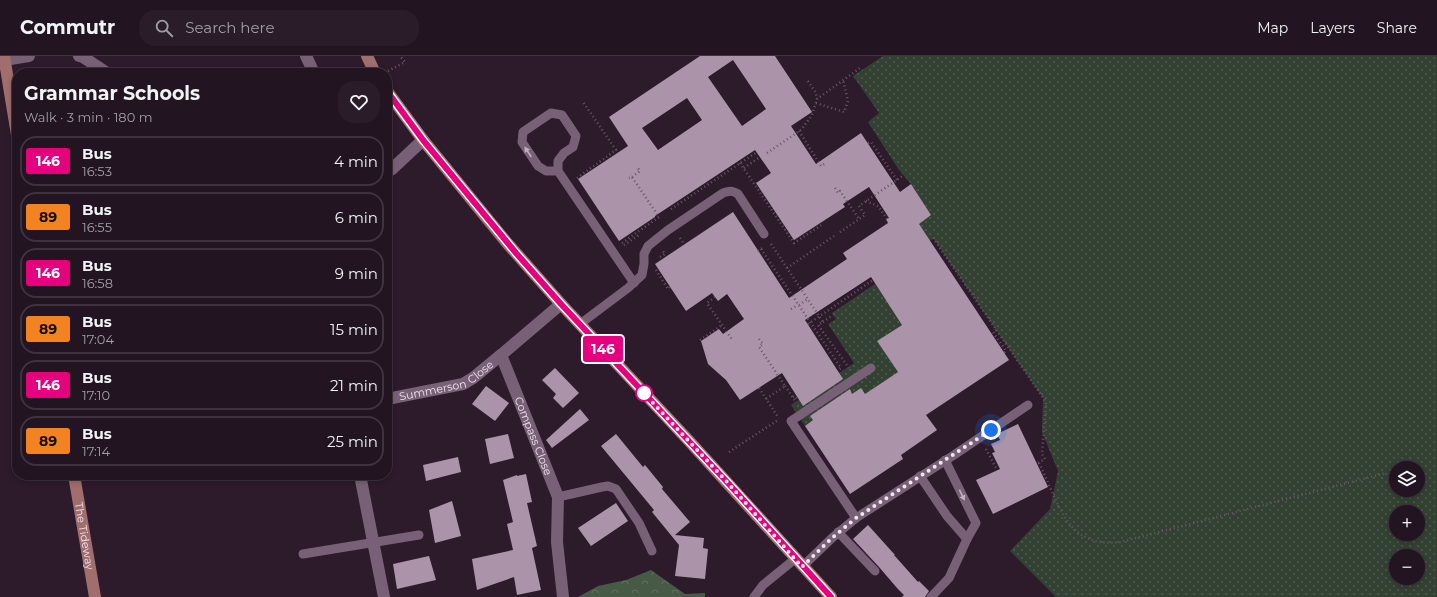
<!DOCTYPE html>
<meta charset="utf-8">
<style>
body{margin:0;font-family:Montserrat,sans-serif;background:#2a1d29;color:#f1f3f6;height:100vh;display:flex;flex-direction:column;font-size:15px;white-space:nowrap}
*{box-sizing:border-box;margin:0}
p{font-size:13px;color:#a29ea5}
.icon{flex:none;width:22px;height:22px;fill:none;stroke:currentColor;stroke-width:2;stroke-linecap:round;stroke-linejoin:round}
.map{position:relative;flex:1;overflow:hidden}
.drawer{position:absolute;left:12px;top:12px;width:380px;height:412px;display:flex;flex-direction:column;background:#221420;border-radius:16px;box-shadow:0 2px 6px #0003,0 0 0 1px #3f333e}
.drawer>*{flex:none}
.badge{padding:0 8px;border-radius:3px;font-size:14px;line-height:26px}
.controls{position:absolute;left:1389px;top:405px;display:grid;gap:8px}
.controls a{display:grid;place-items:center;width:36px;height:36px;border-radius:50%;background:#221420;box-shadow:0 2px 6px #0003,0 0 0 1px #3f333e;font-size:20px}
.you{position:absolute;width:20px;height:20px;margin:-10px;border:3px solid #fff;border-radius:50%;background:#1a73e8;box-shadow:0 0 0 6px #1a73e833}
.map>.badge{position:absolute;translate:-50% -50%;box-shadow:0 0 0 2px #fff}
.round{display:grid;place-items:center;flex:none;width:42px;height:42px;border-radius:16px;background:#2a1d29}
.overview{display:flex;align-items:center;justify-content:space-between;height:68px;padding:0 12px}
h1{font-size:19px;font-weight:700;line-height:30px}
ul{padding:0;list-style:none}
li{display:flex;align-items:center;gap:12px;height:50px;margin:0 8px 6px;padding:0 4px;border:2px solid #3f333e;border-radius:16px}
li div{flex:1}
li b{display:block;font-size:15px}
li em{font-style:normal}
li .badge{min-width:44px;font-weight:700;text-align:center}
header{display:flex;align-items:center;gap:24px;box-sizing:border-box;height:56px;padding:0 20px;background:#221420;border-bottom:1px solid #3f333e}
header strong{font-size:19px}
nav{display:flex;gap:22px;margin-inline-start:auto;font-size:14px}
.search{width:280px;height:36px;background:#2a1d29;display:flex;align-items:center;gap:10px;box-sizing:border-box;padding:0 14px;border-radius:16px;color:#a29ea5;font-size:15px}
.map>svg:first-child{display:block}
.forest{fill:url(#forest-crowns)}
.park{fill:url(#park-dots);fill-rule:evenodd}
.building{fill:#ab94a9;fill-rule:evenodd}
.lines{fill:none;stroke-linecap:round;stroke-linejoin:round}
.path{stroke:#695767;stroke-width:2.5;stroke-dasharray:1 3;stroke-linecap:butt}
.lane{stroke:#786176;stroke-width:9}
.street{stroke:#786176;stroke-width:12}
.secondary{stroke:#9f6e6d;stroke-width:12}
.oneway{fill:#c1b0bf}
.line-casing{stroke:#fff;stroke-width:9}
.line{stroke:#e6007e;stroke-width:6}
.walk{stroke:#f2e4f0;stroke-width:4;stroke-dasharray:0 7.2}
.stop-dot{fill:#fff;stroke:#e6007e;stroke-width:2}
.labels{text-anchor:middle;stroke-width:4;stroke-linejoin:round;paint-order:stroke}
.street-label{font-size:11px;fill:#f2e4f0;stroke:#231022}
</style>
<header>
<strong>Commutr</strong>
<div class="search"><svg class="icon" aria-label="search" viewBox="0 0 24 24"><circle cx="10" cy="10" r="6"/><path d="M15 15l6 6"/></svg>Search here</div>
<nav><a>Map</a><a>Layers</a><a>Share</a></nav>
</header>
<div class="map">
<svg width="1437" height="541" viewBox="0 0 1437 541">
<defs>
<pattern id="forest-crowns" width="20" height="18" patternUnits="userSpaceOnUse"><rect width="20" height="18" fill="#465a45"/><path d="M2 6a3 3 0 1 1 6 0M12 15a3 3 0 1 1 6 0" fill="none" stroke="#617260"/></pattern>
<pattern id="park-dots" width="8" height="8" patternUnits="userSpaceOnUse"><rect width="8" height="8" fill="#334132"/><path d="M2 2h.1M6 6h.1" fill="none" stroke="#515c50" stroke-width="1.8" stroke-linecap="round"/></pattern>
</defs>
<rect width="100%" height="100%" fill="#2d1a2b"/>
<polygon class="forest" points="651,514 685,538 705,537 705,541 578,541 598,530 626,524"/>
<g class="park">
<path d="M883,0H1437V541H1056L1010,495L1050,453L1058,415L1042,376L1043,342L933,182L929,185L918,168L931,159L911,128L899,114L868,66L879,57L853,20ZM1396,412H1418V434H1396ZM1396,456H1418V478H1396ZM1396,500H1418V522H1396Z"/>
<polygon points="875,228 903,268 877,285 898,316 865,338 861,333 805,370 791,349 854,307 828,268 836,263 832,257"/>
</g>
<g class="building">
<path d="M700,0H775L812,56L791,70L816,108L861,77L900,136L911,128L931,159L919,168L1009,304L926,359L937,374L901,399L903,403L850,438L805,370L813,364L810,360L850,333L852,338L861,332L865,338L898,316L877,285L902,269L871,221L805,264L843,323L803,350L782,317L740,344L726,324L708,308L701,285L719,273L723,278L744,263L727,238L718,245L712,237L686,255L655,208L733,156L789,242L847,203L843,197L888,167L886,163L889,162L869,131L843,148L845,151L794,184L756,127L771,117L755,94L655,160V161L619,185L578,123L628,90L609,61ZM733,4L766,53L742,70L708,21ZM687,42L702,64L658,94L642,72Z"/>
<polygon points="555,312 579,337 563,352 553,342 556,338 542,324"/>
<polygon points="486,330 509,347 495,365 472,348"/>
<polygon points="580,353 589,364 552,392 546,384"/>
<polygon points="1018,368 1048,431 993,458 976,424 1000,413 992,397 995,396 991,388 1000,384 997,378"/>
<polygon points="508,378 514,402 490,408 485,383"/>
<polygon points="616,378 643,411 645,409 663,431 662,433 690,466 675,479 704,482 703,492 708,493 705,523 675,520 679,489 652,456 654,454 601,390"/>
<polygon points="458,401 461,416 426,425 423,409"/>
<polygon points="526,418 532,446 527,447 537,490 532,492 541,534 517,539 514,521 477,534 472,503 513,494 507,468 513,466 503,424 517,419 517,420"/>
<polygon points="452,445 461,480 435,487 429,454"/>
<polygon points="616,447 628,465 591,490 578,472"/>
<polygon points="868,469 895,499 894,499 918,526 919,525 929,535 925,541 902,541 904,539 897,532 879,511 853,483"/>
<polygon points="429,500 436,524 397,533 393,508"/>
</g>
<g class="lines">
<g class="path">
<polyline points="388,15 405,6 400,0"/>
<polyline points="808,25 816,37 817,43"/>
<polyline points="816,47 844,56 848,45 843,24"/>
<polyline points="799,75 821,110 826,107"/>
<polyline points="868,87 871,86 897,124"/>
<polyline points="767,97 801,74 812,59 817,43 860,12 862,14"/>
<polyline points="740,107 794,187 823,168"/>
<polyline points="744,112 760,101"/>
<polyline points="632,121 640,115 637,111"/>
<polyline points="577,122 616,94 583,46"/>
<polyline points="835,132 838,137 840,135 859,163"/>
<polyline points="866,145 878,150 887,163"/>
<polyline points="671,153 757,96"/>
<polyline points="840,176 865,159 859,150 904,119"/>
<polyline points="680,182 684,188"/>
<polyline points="933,182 1046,346 1042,398 1045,403 1038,407"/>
<polyline points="622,187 659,161 632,121 629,122"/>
<polyline points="771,188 823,266 818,269 849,312"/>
<polyline points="624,189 639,179"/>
<polyline points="761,193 841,312 838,314"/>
<polyline points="758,195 764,191"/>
<polyline points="660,201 665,198 663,195"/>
<polyline points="787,212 834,180"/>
<polyline points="656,214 668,233 670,231"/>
<polyline points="715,241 707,247 733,285"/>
<polyline points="799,249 808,243"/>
<polyline points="791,253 798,249"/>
<polyline points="823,266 833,259"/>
<polyline points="808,268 873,224"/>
<polyline points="996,274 993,276 1006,295 1004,297"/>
<polyline points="759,283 763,288 759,291 785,330 766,343"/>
<polyline points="700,284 722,269"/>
<polyline points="785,330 796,346"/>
<polyline points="759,332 778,361"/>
<polyline points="793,341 795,340 797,343 798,342"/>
<polyline points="986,393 997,414"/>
<polyline points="729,396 778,364"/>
<path d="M1039,407C1059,446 1065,493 1121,486L1386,417"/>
</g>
<g class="lane">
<polyline points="558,115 546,115 538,110 522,86 523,76 551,57 562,59 576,80 573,91 564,97 558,105 558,115 634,227"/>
<path d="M580,268L628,232L642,219L644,208V198L648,190L668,174L723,137C729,135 732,134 738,138L764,178"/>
<polyline points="920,420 947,460 967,483 976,467 945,404"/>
<polyline points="558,441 602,431 608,430 616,433 639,467 652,495"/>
<polyline points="856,462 791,365 871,312"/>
<polyline points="838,476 875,515"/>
<polyline points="303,498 419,479"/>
<polyline points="802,511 832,482 856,462 954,399 1028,349"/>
<polyline points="754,541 763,529 795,503"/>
<polyline points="931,541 949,522 967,483"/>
</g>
<g class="street">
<polyline points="79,0 83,1 107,17"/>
<polyline points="306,0 314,17"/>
<polyline points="4,4 29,0"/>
<polyline points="387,116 392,113 423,84"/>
<path id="s1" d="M561,248L501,299L558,441L557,486L563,541"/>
<path id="s2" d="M387,343L463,328L473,322L501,299"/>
<polyline points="360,419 384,541"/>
</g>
<g class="secondary">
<polyline points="4,0 17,79"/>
<polyline points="367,0 375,17"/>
<polyline points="387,35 423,84 507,187 561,248 690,386 831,541"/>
<path id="s3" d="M74,419L95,541"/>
</g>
</g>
<defs><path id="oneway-solid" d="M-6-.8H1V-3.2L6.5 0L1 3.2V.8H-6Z"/></defs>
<g class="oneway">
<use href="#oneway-solid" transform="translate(528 96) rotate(-124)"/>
<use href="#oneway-solid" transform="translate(962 439) rotate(64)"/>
</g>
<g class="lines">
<defs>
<polyline id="line" points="387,35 423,84 516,197 561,248 728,427 831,541"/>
</defs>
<use href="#line" class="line-casing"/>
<use href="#line" class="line"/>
<polyline class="walk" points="644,337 641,334 728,427 802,511 832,482 856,462 991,374"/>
</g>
<circle class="stop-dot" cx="644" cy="337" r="8"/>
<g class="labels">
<g class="street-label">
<text dy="4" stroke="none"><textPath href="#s2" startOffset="63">Summerson Close</textPath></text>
<text dy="4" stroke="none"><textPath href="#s1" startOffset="166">Compass Close</textPath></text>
<text dy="4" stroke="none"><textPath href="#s3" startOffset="62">The Tideway</textPath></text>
</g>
</g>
</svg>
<div class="controls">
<a><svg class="icon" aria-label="layers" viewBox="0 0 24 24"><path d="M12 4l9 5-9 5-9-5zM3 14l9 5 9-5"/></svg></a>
<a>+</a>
<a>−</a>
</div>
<div class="you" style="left:991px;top:374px"></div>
<b class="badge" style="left:603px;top:293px;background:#e6007e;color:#fff">146</b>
<section class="drawer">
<div class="overview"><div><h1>Grammar Schools</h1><p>Walk · 3 min · 180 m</p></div><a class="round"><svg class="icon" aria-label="heart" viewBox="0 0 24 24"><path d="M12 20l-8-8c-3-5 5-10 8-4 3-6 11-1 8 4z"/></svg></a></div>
<ul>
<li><span class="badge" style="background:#e6007e;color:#fff">146</span><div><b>Bus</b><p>16:53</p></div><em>4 min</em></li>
<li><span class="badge" style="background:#f58220;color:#111">89</span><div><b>Bus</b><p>16:55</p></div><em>6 min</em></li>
<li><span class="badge" style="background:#e6007e;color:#fff">146</span><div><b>Bus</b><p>16:58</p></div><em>9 min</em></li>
<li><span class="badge" style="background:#f58220;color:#111">89</span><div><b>Bus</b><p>17:04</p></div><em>15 min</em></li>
<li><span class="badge" style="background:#e6007e;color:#fff">146</span><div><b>Bus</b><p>17:10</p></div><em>21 min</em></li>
<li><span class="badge" style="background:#f58220;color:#111">89</span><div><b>Bus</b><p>17:14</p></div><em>25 min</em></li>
</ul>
</section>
</div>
